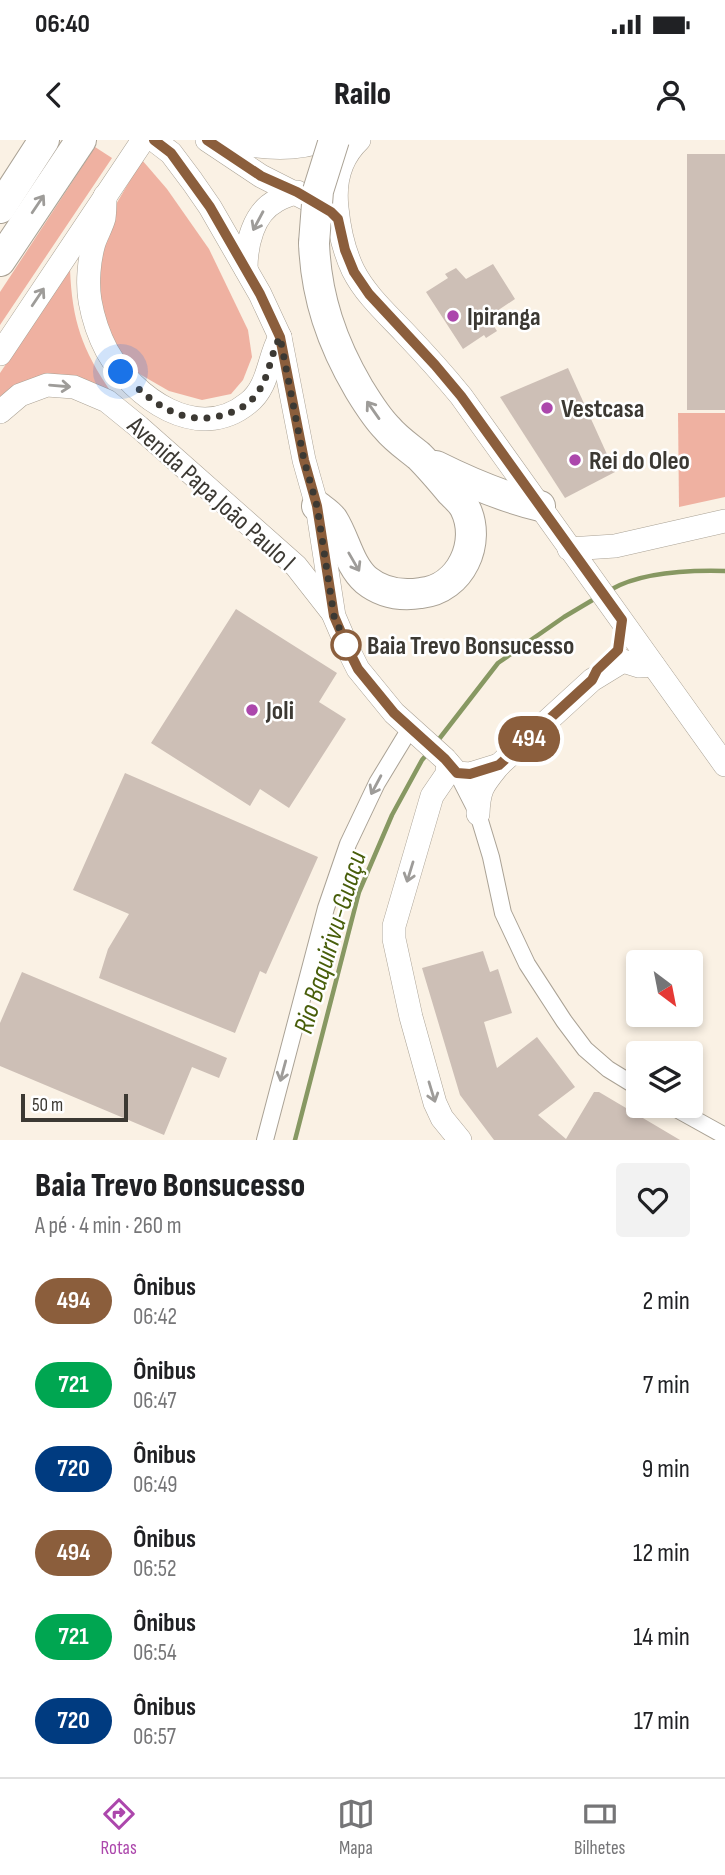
<!DOCTYPE html>
<html lang="pt">
<meta charset="utf-8">
<style>
body{margin:0;font-family:"Sofia Sans Condensed",sans-serif;background:#f2f2f2;color:#202124;height:100vh;display:flex;flex-direction:column;font-size:26px;white-space:nowrap}
*{box-sizing:border-box;margin:0}
p{font-size:23px;color:#757577}
.icon{flex:none;width:38px;height:38px;fill:none;stroke:currentColor;stroke-width:2;stroke-linecap:round;stroke-linejoin:round}
.map{position:relative;height:1000px;overflow:hidden}
.side{display:flex;flex-direction:column;background:#fff;flex:1}
.side>*{flex:none}
.badge{padding:0 14px;border-radius:23px;font-size:24px;line-height:46px}
.needle{width:46px;rotate:148deg}
.tools{position:absolute;left:626px;top:810px;display:grid;gap:14px}
.tools a{display:grid;place-items:center;width:77px;height:77px;border-radius:7px;background:#fff;box-shadow:0 4px 10px #0003;font-size:35px}
.scale{position:absolute;left:21px;bottom:18px;width:107px;box-sizing:border-box;padding-left:7px;border:4px solid #3c3933;border-top:0;font-size:19px;line-height:24px;white-space:nowrap;color:#3c3933;-webkit-text-stroke:5px #fff;paint-order:stroke}
.you{position:absolute;width:35px;height:35px;margin:-18px;border:5px solid #fff;border-radius:50%;background:#1a73e8;box-shadow:0 0 0 10px #1a73e833}
.map>.badge{position:absolute;translate:-50% -50%;box-shadow:0 0 0 4px #fff}
.round{display:grid;place-items:center;flex:none;width:74px;height:74px;border-radius:7px;background:#f2f2f2}
.headline{display:flex;align-items:center;justify-content:space-between;height:119px;padding:0 35px}
h1{font-size:33px;font-weight:800;line-height:52px}
ul{padding:0;list-style:none}
li{display:flex;align-items:center;gap:21px;height:84px;padding:0 35px}
li div{flex:1}
li b{display:block;font-size:26px}
li em{font-style:normal}
li .badge{min-width:77px;font-weight:700;text-align:center}
.status{display:flex;justify-content:space-between;align-items:center;height:49px;padding:0 35px;background:#fff;direction:ltr}
.status svg{height:19px;fill:currentColor}
header{display:flex;justify-content:space-between;align-items:center;height:91px;padding:0 35px;background:#fff;font-size:32px;font-weight:800}
.tabs{display:flex;justify-content:space-around;align-items:center;height:98px;border-top:2px solid #e0e0e0;background:#fff;font-size:19px;color:#757577}
.tabs a{display:grid;justify-items:center;gap:4px}
.tabs .current{color:#ac47ac}
.map>svg:first-child{display:block}
.green{fill:#efb1a1}
.lines{fill:none;stroke-linecap:round;stroke-linejoin:round}
.stream{stroke:#879862;stroke-width:4.5}
.building{fill:#cdbfb6}
.street-casing{stroke:#aaa295;stroke-width:18}
.secondary-casing{stroke:#aaa295;stroke-width:24}
.highway-casing{stroke:#aaa295;stroke-width:32}
.street{stroke:#fff;stroke-width:16}
.secondary{stroke:#fff;stroke-width:23}
.highway{stroke:#fff;stroke-width:30}
.highway-bridge-casing{stroke:#aaa295;stroke-width:32;stroke-linecap:butt}
.highway-bridge{stroke:#fff;stroke-width:30}
.oneway{stroke:#9e9c99}
.line-casing{stroke:#fff;stroke-width:16}
.line{stroke:#8b5e3c;stroke-width:10}
.walk{stroke:#3c3933;stroke-width:7;stroke-dasharray:0 12.6}
.poi-dot{fill:#ac47ac;stroke:#fff;stroke-width:2.5}
.stop-dot{fill:#fff;stroke:#8b5e3c;stroke-width:3.5}
.labels{text-anchor:middle;stroke-width:5;stroke-linejoin:round;paint-order:stroke}
.poi-label{font-size:26px;font-weight:bold;fill:#3c3933;stroke:#fff;text-anchor:start}
.street-label{font-size:26px;fill:#3c3933;stroke:#fff}
.stop-label{font-size:26px;font-weight:bold;fill:#3c3933;stroke:#fff;text-anchor:start}
.water-label{font-size:28px;font-style:italic;fill:#485e0a;stroke:#fff}
</style>
<div class="status"><b>06:40</b><svg viewBox="0 0 49 12"><path d="M0 12V9h3v3zM5 12V6h3v6zM10 12V3h3v9zM15 12V0h3v12zM26 1h20v11H26zM47 4h2v5h-2z"/></svg></div>
<header><svg class="icon" aria-label="back" viewBox="0 0 24 24"><path d="M15 5l-7 7 7 7"/></svg>Railo<svg class="icon" aria-label="person" viewBox="0 0 24 24"><circle cx="12" cy="8" r="4"/><path d="M4 21q1-7 8-7t8 7"/></svg></header>
<div class="map">
<svg width="725" height="1000" viewBox="0 0 725 1000">
<rect width="100%" height="100%" fill="#faf1e4"/>
<g class="green">
<polygon points="95,7 112,18 0,185 0,152"/>
<polygon points="142,20 167,49 209,109 248,190 252,217 243,240 231,254 202,260 169,251 136,232 110,197 101,166 98,133 103,99 115,66"/>
<path d="M70,129C72,181 82,209 111,252L0,258V233Z"/>
<polygon points="678,273 725,273 725,357 679,367"/>
</g>
<g class="lines">
<g class="stream">
<path d="M610,450C641,432 689,430 725,431"/>
<polyline points="436,603 498,523 564,477 596,458"/>
<polyline points="295,1000 359,752 392,675 422,620 428,613"/>
</g>
</g>
<g class="building">
<rect x="687" y="14" width="38" height="256"/>
<polygon points="493,124 515,159 488,177 497,191 486,198 484,195 463,209 426,152 448,138 445,134 456,128 466,139"/>
<polygon points="568,228 615,332 565,358 500,257"/>
<polygon points="236,469 337,533 319,562 346,579 289,668 260,649 250,666 151,603"/>
<polygon points="125,633 318,717 266,834 260,831 235,893 99,838 108,809 129,774 73,750"/>
<polygon points="483,811 490,832 498,829 512,873 484,882 497,928 537,897 575,947 538,975 566,999 594,952 599,952 680,1000 494,1000 460,955 422,828"/>
<polygon points="22,832 227,918 219,938 192,927 164,995 0,926 0,883"/>
</g>
<g class="lines">
<defs>
<g id="street">
<polyline points="457,633 478,674 491,717 503,773 527,824 564,881 585,909 608,929 639,948"/>
<polyline points="671,966 725,996"/>
<polyline points="265,1000 326,768 348,704 377,643 411,587"/>
</g>
<g id="secondary">
<polyline points="154,0 171,13 192,41 210,67 260,154 280,197 304,320 317,366 334,476 349,511 358,529 394,573 445,619 457,633 470,634 499,625 592,540 623,521 639,526 653,525"/>
<polyline points="207,0 261,36 328,70"/>
<path d="M225,0C257,8 293,12 325,0"/>
<path d="M359,0C339,19 334,42 337,68C339,89 344,111 353,130C365,154 386,173 404,192C424,213 443,234 461,256L725,625"/>
<path d="M105,56C105,63 105,71 104,78C102,86 97,94 94,103C89,120 87,143 90,161C93,178 99,196 107,211C134,258 198,304 248,263C269,247 268,218 280,197"/>
<path d="M246,129C246,105 253,73 276,61C282,57 290,55 297,52"/>
<polyline points="0,214 143,0"/>
<polyline points="0,272 20,255 47,245 74,247 107,261 139,287 296,426 332,472"/>
<polyline points="569,409 615,406 725,381"/>
<polyline points="448,623 447,634 432,656 394,786 394,799 411,877 435,963 442,978 460,1000"/>
<path d="M478,674C479,648 483,645 499,625"/>
</g>
<g id="highway">
<polyline points="0,68 44,0"/>
<path d="M314,103C316,157 332,203 359,249C367,262 376,277 387,288C396,299 408,307 419,316C430,327 441,340 451,352C456,357 462,362 465,368C482,402 461,449 421,453C402,456 382,453 366,440C349,425 345,399 333,380C329,374 322,370 317,366"/>
<polyline points="0,121 81,0"/>
<path d="M436,326C470,343 503,357 540,366"/>
</g>
</defs>
<use href="#street" class="street-casing"/>
<use href="#secondary" class="secondary-casing"/>
<use href="#highway" class="highway-casing"/>
<use href="#street" class="street"/>
<use href="#secondary" class="secondary"/>
<use href="#highway" class="highway"/>
<defs>
<polyline id="highway-bridge" points="314,103 318,51 334,0"/>
</defs>
<use href="#highway-bridge" class="highway-bridge-casing"/>
<use href="#highway-bridge" class="highway-bridge"/>
</g>
<defs><path id="oneway-shaft" d="M-6 0H5M1.5-3L5.5 0L1.5 3" fill="none" stroke-width="1.6" stroke-linecap="round" stroke-linejoin="round" transform="scale(1.75)"/></defs>
<g class="oneway">
<use href="#oneway-shaft" transform="translate(38 64) rotate(-56)"/>
<use href="#oneway-shaft" transform="translate(258 81) rotate(118)"/>
<use href="#oneway-shaft" transform="translate(38 157) rotate(-56)"/>
<use href="#oneway-shaft" transform="translate(60 246) rotate(5)"/>
<use href="#oneway-shaft" transform="translate(373 270) rotate(-125)"/>
<use href="#oneway-shaft" transform="translate(354 422) rotate(60)"/>
<use href="#oneway-shaft" transform="translate(376 645) rotate(118)"/>
<use href="#oneway-shaft" transform="translate(410 732) rotate(107)"/>
<use href="#oneway-shaft" transform="translate(283 931) rotate(105)"/>
<use href="#oneway-shaft" transform="translate(432 952) rotate(73)"/>
</g>
<g class="lines">
<defs>
<polyline id="line" points="154,0 171,13 210,67 260,154 280,197 304,320 317,366 334,476 349,511 358,529 394,573 445,619 457,633 470,634 499,625 592,540 597,530 618,510 622,480 461,256 435,225 369,154 354,132 345,110 338,79 331,72 297,52 261,36 207,0"/>
</defs>
<use href="#line" class="line-casing"/>
<use href="#line" class="line"/>
<path class="walk" d="M121,232C151,262 183,290 229,273C241,269 251,263 258,252C270,235 270,215 280,197L304,320L317,366L334,476L349,511L346,505"/>
</g>
<g class="poi-dot">
<circle cx="453" cy="176" r="7"/>
<circle cx="547" cy="268" r="7"/>
<circle cx="575" cy="320" r="7"/>
<circle cx="252" cy="570" r="7"/>
</g>
<circle class="stop-dot" cx="346" cy="505" r="14"/>
<g class="labels">
<g class="poi-label">
<text x="467" y="185">Ipiranga</text>
<text x="561" y="277">Vestcasa</text>
<text x="589" y="329">Rei do Oleo</text>
<text x="266" y="579">Joli</text>
</g>
<g class="street-label">
<text transform="translate(212 353) rotate(42)" y="9">Avenida Papa João Paulo I</text>
</g>
<g class="stop-label">
<text x="367" y="514">Baia Trevo Bonsucesso</text>
</g>
<g class="water-label">
<text transform="translate(329 802) rotate(-73)" y="10">Rio Baquirivu-Guaçu</text>
</g>
</g>
</svg>
<div class="tools">
<a><svg class="needle" viewBox="-14 -14 28 28"><path d="M0-13l5 13h-10z" fill="#e53935"/><path d="M0 13l5-13h-10z" fill="#757577"/></svg></a>
<a><svg class="icon" aria-label="layers" viewBox="0 0 24 24"><path d="M12 4l9 5-9 5-9-5zM3 14l9 5 9-5"/></svg></a>
</div>
<div class="scale">50 m</div>
<div class="you" style="left:121px;top:232px"></div>
<b class="badge" style="left:529px;top:599px;background:#8b5e3c;color:#fff">494</b>
</div>
<section class="side">
<div class="headline"><div><h1>Baia Trevo Bonsucesso</h1><p>A pé · 4 min · 260 m</p></div><a class="round"><svg class="icon" aria-label="heart" viewBox="0 0 24 24"><path d="M12 20l-8-8c-3-5 5-10 8-4 3-6 11-1 8 4z"/></svg></a></div>
<ul>
<li><span class="badge" style="background:#8b5e3c;color:#fff">494</span><div><b>Ônibus</b><p>06:42</p></div><em>2 min</em></li>
<li><span class="badge" style="background:#00a651;color:#fff">721</span><div><b>Ônibus</b><p>06:47</p></div><em>7 min</em></li>
<li><span class="badge" style="background:#003b80;color:#fff">720</span><div><b>Ônibus</b><p>06:49</p></div><em>9 min</em></li>
<li><span class="badge" style="background:#8b5e3c;color:#fff">494</span><div><b>Ônibus</b><p>06:52</p></div><em>12 min</em></li>
<li><span class="badge" style="background:#00a651;color:#fff">721</span><div><b>Ônibus</b><p>06:54</p></div><em>14 min</em></li>
<li><span class="badge" style="background:#003b80;color:#fff">720</span><div><b>Ônibus</b><p>06:57</p></div><em>17 min</em></li>
</ul>
</section>
<nav class="tabs">
<a class="current"><svg class="icon" aria-label="directions" viewBox="0 0 24 24"><path d="M12 3l9 9-9 9-9-9zM9 14v-3h6M13 9l2 2-2 2"/></svg>Rotas</a>
<a><svg class="icon" aria-label="map" viewBox="0 0 24 24"><path d="M3 6l6-2 6 2 6-2v14l-6 2-6-2-6 2zM9 4v14M15 6v14"/></svg>Mapa</a>
<a><svg class="icon" aria-label="tickets" viewBox="0 0 24 24"><path d="M3 7h18v10H3zM15 7v10"/></svg>Bilhetes</a>
</nav>
